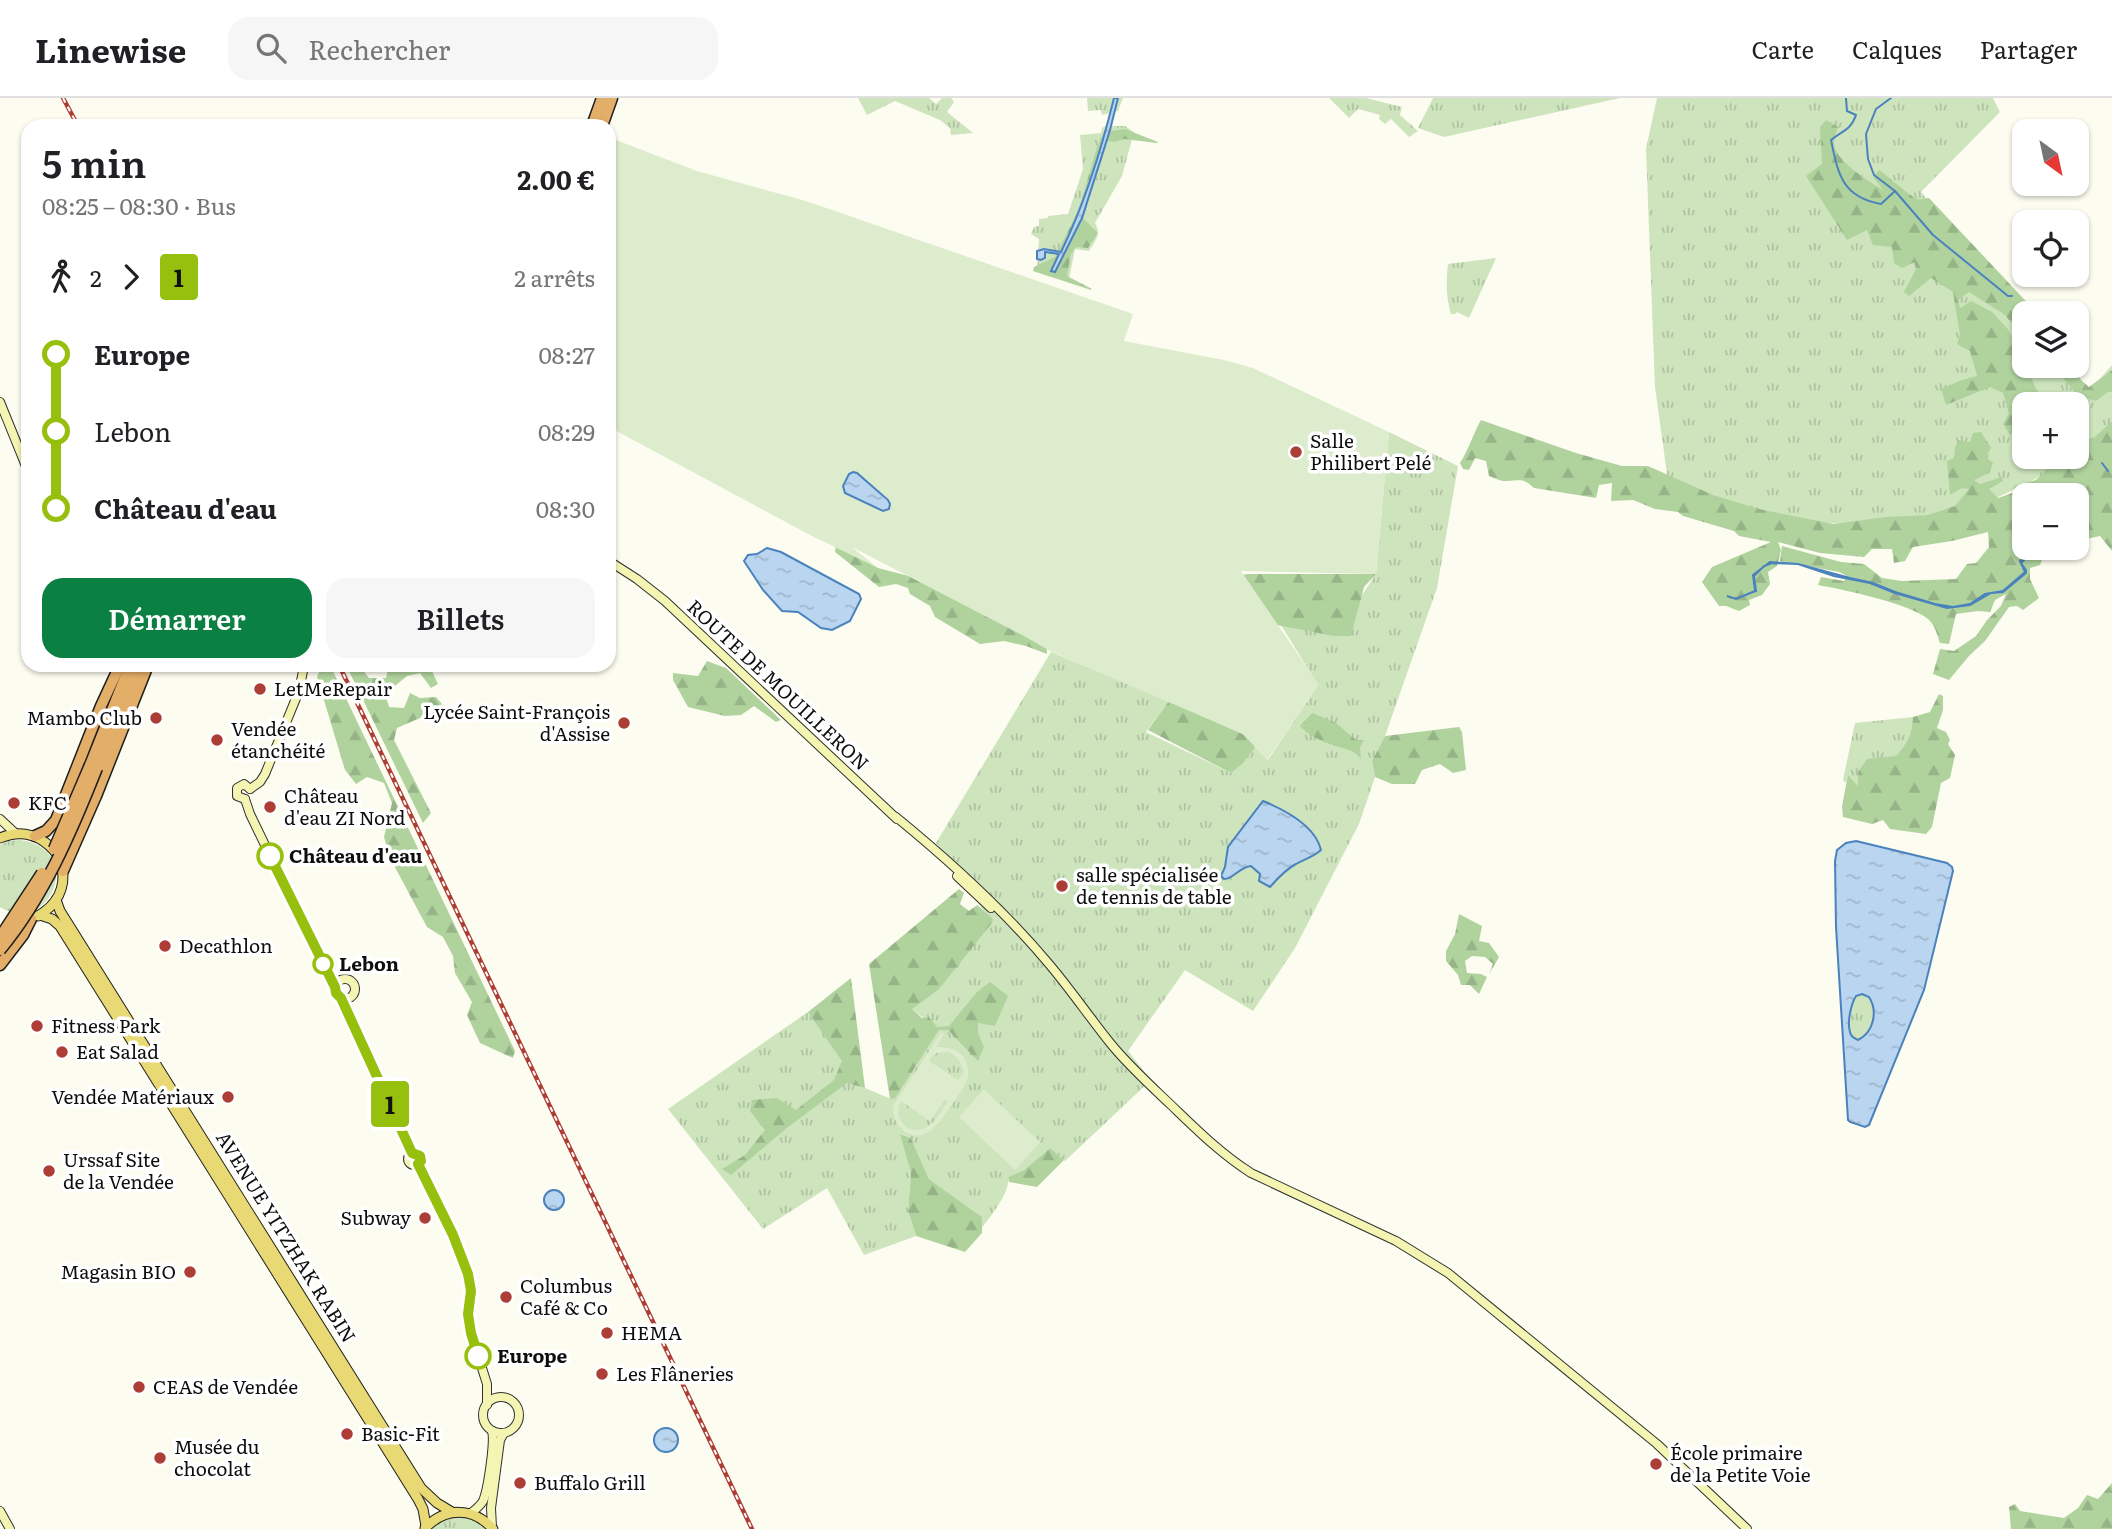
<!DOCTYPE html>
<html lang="fr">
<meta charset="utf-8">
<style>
body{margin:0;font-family:Literata,serif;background:#f6f6f6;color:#202124;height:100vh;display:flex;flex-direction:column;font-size:26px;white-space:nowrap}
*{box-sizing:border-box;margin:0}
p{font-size:23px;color:#757577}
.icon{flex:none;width:38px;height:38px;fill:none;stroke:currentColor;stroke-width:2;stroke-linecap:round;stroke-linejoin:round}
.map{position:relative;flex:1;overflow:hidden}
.panel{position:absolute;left:21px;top:21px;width:595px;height:553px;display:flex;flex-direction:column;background:#fff;border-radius:21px;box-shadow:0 2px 5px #0004}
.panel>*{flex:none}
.badge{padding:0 14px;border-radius:5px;font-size:24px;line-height:46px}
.needle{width:46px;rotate:147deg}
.controls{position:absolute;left:2012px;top:21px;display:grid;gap:14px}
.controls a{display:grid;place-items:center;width:77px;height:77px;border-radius:14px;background:#fff;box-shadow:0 2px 5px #0004;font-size:35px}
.map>.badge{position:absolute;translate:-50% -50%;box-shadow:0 0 0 4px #fff}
.legs{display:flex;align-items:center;gap:10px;height:77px;padding:0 21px;font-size:23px}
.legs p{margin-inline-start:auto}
.headline{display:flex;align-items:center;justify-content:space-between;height:119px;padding:0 21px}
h1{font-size:38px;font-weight:600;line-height:52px}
.cta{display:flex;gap:14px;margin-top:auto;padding:14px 21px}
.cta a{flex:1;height:80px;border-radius:21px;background:#0b8043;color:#fff;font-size:28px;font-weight:600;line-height:80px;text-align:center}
.cta a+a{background:#f6f6f6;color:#202124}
ul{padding:0 21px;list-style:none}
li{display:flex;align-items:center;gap:24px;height:77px;font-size:26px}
li i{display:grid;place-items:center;width:10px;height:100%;margin:0 9px;background:currentColor}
li i::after{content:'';width:18px;height:18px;margin:-9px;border:5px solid;border-radius:50%;background:#fff}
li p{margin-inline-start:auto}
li:first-child i{background:linear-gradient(#0000 50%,currentColor 0)}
li:last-child i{background:linear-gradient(currentColor 50%,#0000 0)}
header{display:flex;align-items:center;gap:42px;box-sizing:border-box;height:98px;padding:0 35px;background:#fff;border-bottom:2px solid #e0e0e0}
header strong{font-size:33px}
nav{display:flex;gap:38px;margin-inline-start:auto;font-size:24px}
.search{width:490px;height:63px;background:#f6f6f6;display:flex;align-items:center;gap:18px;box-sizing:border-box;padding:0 24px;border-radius:21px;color:#757577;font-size:26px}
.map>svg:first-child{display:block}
.grass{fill:url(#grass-tufts);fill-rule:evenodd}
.forest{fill:url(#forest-firs)}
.pitch{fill:#deecce;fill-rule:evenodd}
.water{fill:url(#water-ripples);stroke:#4a82bd;stroke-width:2;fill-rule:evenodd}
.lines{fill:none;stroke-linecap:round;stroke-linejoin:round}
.stream{stroke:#4a82bd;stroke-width:2}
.secondary-casing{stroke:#303030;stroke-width:10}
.primary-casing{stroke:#1f1f1f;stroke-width:11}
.highway-casing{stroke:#1f1f1f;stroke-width:13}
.secondary{stroke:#f5f5b3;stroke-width:8}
.primary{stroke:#e8d975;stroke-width:9}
.highway{stroke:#e3ae68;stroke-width:10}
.rail-casing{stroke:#ad3e36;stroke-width:4.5}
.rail{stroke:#fff;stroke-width:2;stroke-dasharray:5;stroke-linecap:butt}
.highway-bridge-casing{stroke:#1f1f1f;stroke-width:13;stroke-linecap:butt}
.highway-bridge{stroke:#e3ae68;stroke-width:10}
.line-1-casing{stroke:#fff;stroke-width:16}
.line-1{stroke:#97bf0d;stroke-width:10}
.poi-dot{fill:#ad3e36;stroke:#fff;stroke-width:2.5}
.stop-1-dot{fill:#fff;stroke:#97bf0d;stroke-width:3.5}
.labels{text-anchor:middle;stroke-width:7;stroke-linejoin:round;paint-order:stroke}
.poi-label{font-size:19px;fill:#0e0e0e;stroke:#fff;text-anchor:start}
.street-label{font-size:19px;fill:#0e0e0e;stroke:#fff}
.stop-label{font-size:19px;font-weight:bold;fill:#0e0e0e;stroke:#fff;text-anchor:start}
</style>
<header>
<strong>Linewise</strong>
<div class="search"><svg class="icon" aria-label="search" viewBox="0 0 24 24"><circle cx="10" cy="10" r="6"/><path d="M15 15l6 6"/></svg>Rechercher</div>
<nav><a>Carte</a><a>Calques</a><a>Partager</a></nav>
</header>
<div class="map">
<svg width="2112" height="1431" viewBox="0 0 2112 1431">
<defs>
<pattern id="grass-tufts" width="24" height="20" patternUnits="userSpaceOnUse" patternTransform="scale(1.75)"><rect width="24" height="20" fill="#cde4bd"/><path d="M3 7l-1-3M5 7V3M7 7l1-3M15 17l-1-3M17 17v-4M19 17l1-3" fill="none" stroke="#afc2a1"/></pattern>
<pattern id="forest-firs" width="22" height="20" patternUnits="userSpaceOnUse" patternTransform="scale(1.75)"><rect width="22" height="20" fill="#b0d39e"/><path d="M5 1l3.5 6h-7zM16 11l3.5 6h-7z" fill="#96b487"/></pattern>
<pattern id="water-ripples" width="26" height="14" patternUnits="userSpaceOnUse" patternTransform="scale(1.75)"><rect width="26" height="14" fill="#bad5ef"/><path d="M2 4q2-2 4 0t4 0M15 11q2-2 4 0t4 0" fill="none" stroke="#9fb6cc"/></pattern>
</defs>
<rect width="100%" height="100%" fill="#fdfcf0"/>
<g class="grass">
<polygon points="858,0 929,0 936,6 942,0 951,0 954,4 947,14 973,35 951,37 950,30 940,22 895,3 867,17"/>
<polygon points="1087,0 1123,0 1118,13 1102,17 1101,12 1088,13"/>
<polygon points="1329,0 1366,0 1402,9 1400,17 1418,33 1409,39 1391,21 1385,26 1379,21 1380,17 1358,11 1349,20"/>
<polygon points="1433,0 1620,0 1444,39 1418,30"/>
<path d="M1657,0H1993L2000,14L1921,94L2025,222V268H2062L2086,297L2112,267V343L1974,411L1855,427L1770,420L1668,383L1655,289L1646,51ZM2025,306H2077V359H2025Z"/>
<path d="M1105,28H1125L1134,34L1122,78L1095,125C1102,136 1095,143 1089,153L1075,151L1069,181L1037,174L1039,141L1031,136L1034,129L1039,128V121L1048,120V118L1068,116L1083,71L1080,37L1101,35L1102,30Z"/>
<path d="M1496,160L1469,220L1457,214L1455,216H1451C1446,199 1446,183 1448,166Z"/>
<path d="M1389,334L1458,368L1437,490L1385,638L1372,663L1375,679L1359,726L1295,850L1253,913L1185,872L1128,953L1151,982L1065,1063L1050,1050L1024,1072L1008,1079C1011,1094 990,1119 981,1131L982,1119L929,1081L911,1040L901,1036L911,1075L908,1113L916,1138L864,1157L827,1090L763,1131L668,1011L808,914L863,989L891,1001L936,930L912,911L992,825L936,745L1051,554L1169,603L1146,634L1231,675L1255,649L1268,662L1318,587L1281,527L1351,538L1360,500L1376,476Z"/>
<path d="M1913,619C1912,654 1883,669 1858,689L1848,678L1846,685L1843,682L1855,625Z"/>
<path d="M20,742C87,751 49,840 0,809V747L8,743Z"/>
<path d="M1862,896L1869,899C1878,914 1874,934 1858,942C1854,940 1851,939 1850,934C1848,926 1852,905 1856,898Z"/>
<polygon points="459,1419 471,1421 486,1431 430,1431 446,1420"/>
</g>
<g class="forest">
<path d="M1826,22L1838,29C1836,34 1834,41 1834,46C1836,64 1869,83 1883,92L1873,79L1879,72C1885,76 1913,100 1917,101C1920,102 1926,100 1929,100L2037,215H2025V242L2005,217L1969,194L1958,202L1960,210L1971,203L1992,214L2007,230L2020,252L2015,267L2019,275L2028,271L2036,291L2052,306H2025V328L2010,337L2003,326L2009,315L2003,295L1990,289L1946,307L1941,291L1962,282L1977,278L1970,253L1957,246L1960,237L1953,194L1931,180L1909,198L1904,194L1916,171L1915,164L1902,170L1894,165L1892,149L1873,147L1867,132L1847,142L1806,78L1822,66L1820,29Z"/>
<polygon points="1125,31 1158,44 1157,45 1124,41 1115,44 1108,43 1083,120 1098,135 1088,150 1076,149 1071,156 1067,178 1092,191 1091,192 1033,173 1034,169 1055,159 1079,111 1097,49 1104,34"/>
<polygon points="2035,268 2073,268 2081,282 2089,289 2112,272 2112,294 2108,294 2096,303 2078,298 2059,275 2052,270 2038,275 2034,269"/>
<path d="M1481,322L1576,355L1622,368H1648L1713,397L1763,412L1834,426L1886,419L1928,417L1955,408L1969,391L1962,390L1950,397L1947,363L1954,360L1955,349L1959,342L1970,344L1973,335L1981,334L1991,350L1986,359L1993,365L1989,375L1974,382L1980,386L2002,379L2003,383L1989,391L1998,400L2015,394L2014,388L2036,382L2056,362L2057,359H2077V342L2094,340L2112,323V453L2100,438L2077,443V397H2025V450H2061L2044,457L2040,467L2030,470V481L2039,500L2023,512L2017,508L2009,509L1985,543L1969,558L1949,582L1933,576L1940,551L1954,553L1976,538L1987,522L2001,508L2006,496L1995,502L1990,514L1978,513L1956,516L1949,546L1940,545C1937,536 1935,527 1928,521C1911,506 1842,491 1818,487L1821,479L1844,483L1847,478L1839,474L1780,463L1782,448L1841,464L1864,466L1882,480L1902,483L1956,481L1967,466L1976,465L1989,449L1988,434L1952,443L1913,449L1905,463L1894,465L1892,451H1872L1864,459L1820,455L1778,444L1781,452L1777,468L1768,474L1770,486L1762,497L1749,502L1750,507L1739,513L1726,508H1719L1702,484L1712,469L1771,444L1739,438L1734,433L1683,418L1678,414L1655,411L1633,402L1611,403L1612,385L1599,387L1596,400L1534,390C1524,380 1520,382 1507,383C1501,384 1495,380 1489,378L1486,363L1475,360L1469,372L1463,371L1460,365C1469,351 1473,336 1481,322Z"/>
<polygon points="836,446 878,470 939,486 1046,535 1047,556 1026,548 1004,543 980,546 935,519 930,508 910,496 908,490 896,486 879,489 835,454"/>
<polygon points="1248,476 1376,476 1364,489 1351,538 1334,538 1277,527 1265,509 1233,478"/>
<polygon points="707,563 726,570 781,622 776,624 754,608 741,617 725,618 688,609 673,582 673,575 698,578"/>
<polygon points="322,567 330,567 515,953 513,960 480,945 467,917 472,904 455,875 453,858 443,839 427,829 390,760 384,739 392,705 384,685 367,679 356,686 345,672 317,579"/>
<polygon points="346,567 359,567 369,580 386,580 389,567 429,567 438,586 431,590 420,575 407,578 385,596 389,609 404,610 410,595 420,600 436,599 442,606 427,617 397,630 394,642 431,715 423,725"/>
<path d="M1939,596L1943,598V612L1937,630L1946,634L1950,642L1948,646L1955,657L1950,680L1941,685L1932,729L1926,736L1890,731L1883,722L1872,726L1843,719L1842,708L1848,677L1858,688V674L1867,661L1896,658C1907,646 1912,636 1913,619L1930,614Z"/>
<polygon points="1169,603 1243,636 1257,647 1243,665 1231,675 1148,632"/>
<path d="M1312,615L1336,625L1356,642H1364L1360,649L1361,661C1354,650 1341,651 1330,646C1319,642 1308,637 1300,628Z"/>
<polygon points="1459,629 1462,634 1466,672 1453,675 1440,666 1422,672 1415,686 1392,686 1375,679 1372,663 1385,638"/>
<polygon points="959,791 964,795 960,806 969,813 977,807 993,821 992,825 939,891 912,911 922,920 929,919 937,929 949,928 977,894 990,884 1008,898 995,928 978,925 978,935 984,949 978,963 948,932 939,932 895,1000 890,1001 869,866"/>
<polygon points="1459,816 1482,828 1479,843 1489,845 1499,859 1489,876 1493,866 1485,859 1472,858 1465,863 1467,875 1481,876 1487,879 1479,896 1470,887 1461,887 1458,877 1446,863 1446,853 1455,836"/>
<polygon points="851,880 865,990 847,985 788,1029 731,1077 722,1071 745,1057 765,1032 750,1013 752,1002 777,1000 796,1012 834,982 842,963 808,914"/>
<polygon points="900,1036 911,1040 929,1081 982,1119 982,1135 965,1154 916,1138 908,1113 911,1075"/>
<polygon points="1050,1050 1064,1062 1037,1089 1009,1084 1008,1079 1024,1072"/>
<polygon points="2112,1385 2112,1431 2011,1431 2009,1409 2015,1406 2020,1413 2064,1420 2078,1410 2087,1397 2098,1401"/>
</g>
<g class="pitch">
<polygon points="616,42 697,73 806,103 1133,216 1124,243 1224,262 1253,270 1389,334 1376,476 1241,473 1319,587 1267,662 1243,636 1052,554 1024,538 852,449 878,470 810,437 609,329 609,59"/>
<path d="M941,935L944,936L936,949C956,948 970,957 968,980C964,990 957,999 951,1008C941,1023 925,1048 904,1033C896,1027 893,1018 893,1008ZM937,955L949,954L958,960L964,974L958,982L929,963L932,958ZM945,1001L948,1003C938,1018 930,1036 909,1031C899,1024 895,1014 901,1003L930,1023Z"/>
<polygon points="984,991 1040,1044 1015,1072 959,1019"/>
</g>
<g class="water">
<path d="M1114,0H1118L1110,32L1082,120L1055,174L1051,173L1059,156L1045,154V160L1041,162L1037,161V153L1044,151L1061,154C1085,105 1101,53 1114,0Z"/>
<polygon points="853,374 857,375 888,402 890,406 889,411 883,413 845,395 843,388 849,376"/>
<polygon points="767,450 781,454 859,496 861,501 850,523 832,532 821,530 798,514 782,513 763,492 744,463 748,457 757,456"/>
<path d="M2035,450H2036L2021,465L2026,472V475L2003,494L1991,495L1970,507L1947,510L1895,495L1870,485L1834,478L1798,466L1772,465L1764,468L1754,478L1756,493C1745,496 1737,504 1727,498L1736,501L1755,493L1753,477L1770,464L1798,466L1850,480L1873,485L1895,494L1935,506L1953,509L1970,506L1985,496L2003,493L2025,474L2020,463Z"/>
<path d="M1263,703C1285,712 1315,727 1321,752C1313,759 1305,761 1296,766C1286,771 1277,781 1270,789L1259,783L1260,776L1251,768C1239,769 1234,781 1224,781L1221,778L1225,769L1228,749Z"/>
<path d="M1856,743L1947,765L1952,769L1953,773L1924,892L1869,1027L1865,1029L1850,1024L1848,1022L1836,829L1835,763L1837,752L1846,745ZM1862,896L1869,899C1878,913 1874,934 1858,942C1854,940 1851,939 1850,934C1847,924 1851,906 1856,898Z"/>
<circle cx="554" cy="1102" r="10"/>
<circle cx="666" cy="1342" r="12"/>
</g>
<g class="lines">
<g class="stream">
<path d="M1846,0L1847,13L1856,17C1851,32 1842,33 1831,42C1838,76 1842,99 1881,106L1895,93L1933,137L2008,198H2012"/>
<polyline points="1891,0 1876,11 1866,36 1868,61 1874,77 1895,93"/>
<polyline points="2102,365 2108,373"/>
</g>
<defs>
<g id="secondary">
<polyline points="0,304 28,373"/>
<polyline points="609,463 637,481 665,503 897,721"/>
<polyline points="250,691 260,684 265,676 299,593 304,568"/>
<polyline points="245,701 250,716 320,861 336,889"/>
<polyline points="245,701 237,698 237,690 244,686 250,691"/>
<path d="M896,719C951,764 1003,811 1049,866C1071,892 1090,920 1111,946C1129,968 1150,987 1171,1007C1196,1031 1221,1056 1251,1075L1396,1143L1448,1175L1657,1346L1747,1431"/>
<polyline points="0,721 15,735"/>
<polyline points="957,778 991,810"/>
<circle cx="345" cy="891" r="10"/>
<polyline points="341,900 412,1055"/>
<circle cx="414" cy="1061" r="6"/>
<polyline points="418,1066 452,1137 468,1176 471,1193 468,1215 471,1235 487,1286 487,1307"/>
<circle cx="501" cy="1317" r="18"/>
<polyline points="0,1413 10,1431"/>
<path d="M471,1415C475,1412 480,1408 483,1403C488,1392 495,1343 492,1333"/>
<polyline points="492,1429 491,1410 500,1342 504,1335"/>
</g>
<g id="primary">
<path d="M0,740C22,731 42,737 57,756"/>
<polyline points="56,802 60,813 421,1390 437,1405 452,1414"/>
<polyline points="40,817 52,821 60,828 418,1401 423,1411 426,1428"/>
<path d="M38,818C57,807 66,790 62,769"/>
<path d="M425,1430C446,1409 473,1409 493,1431"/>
</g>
<g id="highway">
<polyline points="592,28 602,0"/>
<polyline points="602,28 612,0"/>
<polyline points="90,667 130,567"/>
<polyline points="97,670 138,567"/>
<polyline points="35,738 46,733 56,722 101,608 120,567"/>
<polyline points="63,773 96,698 148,567"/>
<polyline points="0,867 23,837 31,821"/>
</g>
</defs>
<use href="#secondary" class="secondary-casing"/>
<use href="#primary" class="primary-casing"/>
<use href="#highway" class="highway-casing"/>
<use href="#secondary" class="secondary"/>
<use href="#primary" class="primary"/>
<use href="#highway" class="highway"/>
<defs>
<g id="rail">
<polyline points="63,0 78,28"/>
<polyline points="339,567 752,1431"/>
</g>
</defs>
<use href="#rail" class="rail-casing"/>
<use href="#rail" class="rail"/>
<defs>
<g id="highway-bridge">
<polyline points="54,751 90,667"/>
<polyline points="0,839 42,775"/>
<path d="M0,852C44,799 72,733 97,670"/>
</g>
</defs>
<use href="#highway-bridge" class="highway-bridge-casing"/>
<use href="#highway-bridge" class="highway-bridge"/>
</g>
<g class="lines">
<defs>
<polyline id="line-1" points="270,758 335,889 336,895 341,900 412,1055 420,1058 421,1063 418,1066 453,1137 468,1176 471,1193 468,1216 471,1235 478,1258"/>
</defs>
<use href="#line-1" class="line-1-casing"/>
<use href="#line-1" class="line-1"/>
</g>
<g class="poi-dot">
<circle cx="1296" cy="354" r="7"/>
<circle cx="260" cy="591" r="7"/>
<circle cx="156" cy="620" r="7"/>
<circle cx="624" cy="625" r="7"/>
<circle cx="217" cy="642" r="7"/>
<circle cx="14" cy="705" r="7"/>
<circle cx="270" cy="709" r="7"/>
<circle cx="1062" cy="788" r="7"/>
<circle cx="165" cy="848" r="7"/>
<circle cx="37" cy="928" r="7"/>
<circle cx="62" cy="954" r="7"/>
<circle cx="228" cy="999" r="7"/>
<circle cx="49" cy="1073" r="7"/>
<circle cx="425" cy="1120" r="7"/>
<circle cx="190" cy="1174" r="7"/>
<circle cx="506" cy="1199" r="7"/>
<circle cx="607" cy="1235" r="7"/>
<circle cx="602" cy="1276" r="7"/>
<circle cx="139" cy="1289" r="7"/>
<circle cx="347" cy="1336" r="7"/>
<circle cx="160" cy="1360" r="7"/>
<circle cx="1656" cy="1366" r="7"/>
<circle cx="520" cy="1385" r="7"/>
</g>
<g class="stop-1-dot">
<circle cx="270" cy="758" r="12"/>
<circle cx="323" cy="866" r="9"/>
<circle cx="478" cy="1258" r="12"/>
</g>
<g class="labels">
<g class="poi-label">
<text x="1310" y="350">Salle<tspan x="1310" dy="22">Philibert Pelé</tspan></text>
<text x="274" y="598">LetMeRepair</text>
<text x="610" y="621" text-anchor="end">Lycée Saint-François<tspan x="610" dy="22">d'Assise</tspan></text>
<text x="142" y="627" text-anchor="end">Mambo Club</text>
<text x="231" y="638">Vendée<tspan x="231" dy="22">étanchéité</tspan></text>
<text x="284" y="705">Château<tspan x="284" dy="22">d'eau ZI Nord</tspan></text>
<text x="28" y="712">KFC</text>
<text x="1076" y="784">salle spécialisée<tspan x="1076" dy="22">de tennis de table</tspan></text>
<text x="179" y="855">Decathlon</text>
<text x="51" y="935">Fitness Park</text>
<text x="76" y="961">Eat Salad</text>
<text x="214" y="1006" text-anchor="end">Vendée Matériaux</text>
<text x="63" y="1069">Urssaf Site<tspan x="63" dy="22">de la Vendée</tspan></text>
<text x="411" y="1127" text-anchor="end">Subway</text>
<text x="176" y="1181" text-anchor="end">Magasin BIO</text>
<text x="520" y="1195">Columbus<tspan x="520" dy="22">Café &amp; Co</tspan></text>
<text x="621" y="1242">HEMA</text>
<text x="616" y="1283">Les Flâneries</text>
<text x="153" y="1296">CEAS de Vendée</text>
<text x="361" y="1343">Basic-Fit</text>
<text x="174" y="1356">Musée du<tspan x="174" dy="22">chocolat</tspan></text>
<text x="1670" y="1362">École primaire<tspan x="1670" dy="22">de la Petite Voie</tspan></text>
<text x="534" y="1392">Buffalo Grill</text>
</g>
<g class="street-label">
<text transform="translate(778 587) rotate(43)" y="7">ROUTE DE MOUILLERON</text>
<text transform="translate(286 1139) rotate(58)" y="7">AVENUE YITZHAK RABIN</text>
</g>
<g class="stop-label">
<text x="289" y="765">Château d'eau</text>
<text x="339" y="873">Lebon</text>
<text x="497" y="1265">Europe</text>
</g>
</g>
</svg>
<div class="controls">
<a><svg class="needle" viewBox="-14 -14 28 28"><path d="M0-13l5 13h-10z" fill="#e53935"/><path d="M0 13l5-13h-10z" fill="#757577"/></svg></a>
<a><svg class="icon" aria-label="locate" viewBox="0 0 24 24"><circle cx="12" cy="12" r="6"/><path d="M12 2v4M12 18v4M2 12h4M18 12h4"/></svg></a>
<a><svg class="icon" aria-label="layers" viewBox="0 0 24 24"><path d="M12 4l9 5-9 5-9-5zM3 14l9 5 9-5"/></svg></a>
<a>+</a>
<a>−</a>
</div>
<b class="badge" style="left:390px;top:1006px;background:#97bf0d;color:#111">1</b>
<section class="panel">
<div class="headline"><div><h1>5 min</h1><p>08:25 – 08:30 · Bus</p></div><b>2.00 €</b></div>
<div class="legs"><svg class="icon" aria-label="walk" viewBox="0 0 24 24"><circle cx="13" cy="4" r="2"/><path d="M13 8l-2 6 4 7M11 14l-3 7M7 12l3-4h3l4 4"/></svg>2<svg class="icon" aria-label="forward" viewBox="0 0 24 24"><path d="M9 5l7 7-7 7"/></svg><b class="badge" style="background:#97bf0d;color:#111">1</b><p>2 arrêts</p></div>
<ul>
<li><i style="color:#97bf0d"></i><b>Europe</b><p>08:27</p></li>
<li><i style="color:#97bf0d"></i><span>Lebon</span><p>08:29</p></li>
<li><i style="color:#97bf0d"></i><b>Château d'eau</b><p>08:30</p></li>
</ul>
<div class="cta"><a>Démarrer</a><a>Billets</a></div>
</section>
</div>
